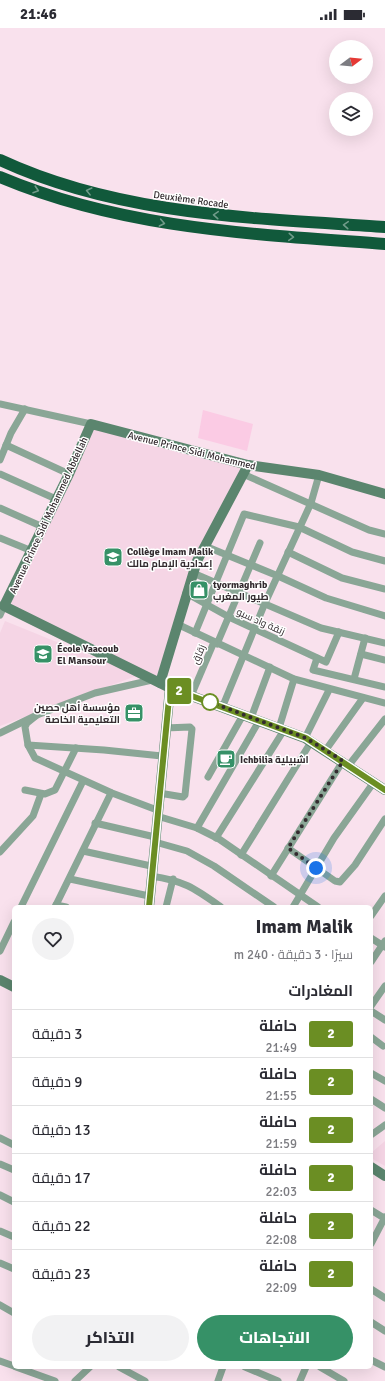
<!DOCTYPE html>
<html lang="ar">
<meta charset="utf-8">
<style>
body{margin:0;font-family:Signika,Cairo,sans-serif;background:#f2f2f3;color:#2b2b33;direction:rtl;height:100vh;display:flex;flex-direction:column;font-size:15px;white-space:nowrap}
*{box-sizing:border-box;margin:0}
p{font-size:13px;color:#7c7c81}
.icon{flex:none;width:22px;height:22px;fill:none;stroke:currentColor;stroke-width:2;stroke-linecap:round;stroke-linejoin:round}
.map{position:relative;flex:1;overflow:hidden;direction:ltr}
.drawer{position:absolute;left:12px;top:877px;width:361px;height:464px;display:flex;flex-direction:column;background:#fff;border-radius:6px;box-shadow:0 4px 16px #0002;direction:rtl}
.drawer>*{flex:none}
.badge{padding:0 8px;border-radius:3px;font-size:14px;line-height:26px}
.needle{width:26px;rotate:74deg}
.buttons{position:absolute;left:329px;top:12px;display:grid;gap:8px}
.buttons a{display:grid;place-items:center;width:44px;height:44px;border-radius:50%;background:#fff;box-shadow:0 4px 16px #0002;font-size:20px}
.you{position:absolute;width:20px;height:20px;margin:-10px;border:3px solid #fff;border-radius:50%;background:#1a73e8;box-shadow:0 0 0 6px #1a73e833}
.map>.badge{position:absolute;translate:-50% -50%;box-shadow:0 0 0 2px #fff}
h2{padding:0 20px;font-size:15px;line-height:36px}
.round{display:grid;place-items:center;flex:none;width:42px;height:42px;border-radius:21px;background:#f2f2f3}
.overview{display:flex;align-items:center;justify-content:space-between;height:68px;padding:0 20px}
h1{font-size:19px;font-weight:800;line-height:30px}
.primary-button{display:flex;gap:8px;margin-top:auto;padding:8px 20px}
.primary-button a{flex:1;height:46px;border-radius:24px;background:#369167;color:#fff;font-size:16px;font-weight:800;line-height:46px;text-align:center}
.primary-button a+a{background:#f2f2f3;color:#2b2b33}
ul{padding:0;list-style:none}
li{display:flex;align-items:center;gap:12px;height:48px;padding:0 20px;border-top:1px solid #e1e1e2}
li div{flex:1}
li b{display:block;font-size:15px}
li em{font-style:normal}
li .badge{min-width:44px;font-weight:700;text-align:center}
.status{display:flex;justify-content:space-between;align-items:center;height:28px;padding:0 20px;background:#fff;direction:ltr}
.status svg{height:11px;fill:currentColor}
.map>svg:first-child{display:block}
.built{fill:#f5d5e5}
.green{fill:#fbcbe4}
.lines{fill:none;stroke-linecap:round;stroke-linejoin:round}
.street{stroke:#8aa696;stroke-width:7}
.secondary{stroke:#5b856e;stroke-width:10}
.highway{stroke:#11593b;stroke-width:12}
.oneway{stroke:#709b89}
.line-casing{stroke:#fff;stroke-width:9}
.line{stroke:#6b8e23;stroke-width:6}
.walk{stroke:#332b2f;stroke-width:4;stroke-dasharray:0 7.2}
.stop-dot{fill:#fff;stroke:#6b8e23;stroke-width:2}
.labels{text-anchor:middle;stroke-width:3;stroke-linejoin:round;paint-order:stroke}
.street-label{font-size:10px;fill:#332b2f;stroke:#fff}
.poi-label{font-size:10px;font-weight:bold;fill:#332b2f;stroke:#fff;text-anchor:start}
</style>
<div class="status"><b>21:46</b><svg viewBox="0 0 49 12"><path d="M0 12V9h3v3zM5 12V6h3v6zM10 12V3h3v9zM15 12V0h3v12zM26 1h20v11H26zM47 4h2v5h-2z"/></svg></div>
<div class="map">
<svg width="385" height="1353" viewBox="0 0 385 1353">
<rect width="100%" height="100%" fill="#f9e1ed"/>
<g class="built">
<polygon points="86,399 247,437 197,533 159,657 139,647 0,698 0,605 5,593 133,645 10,579 29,526"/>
<polygon points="385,1113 385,1138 371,1130 371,1125"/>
</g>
<polygon class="green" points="203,382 253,396 247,423 198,410"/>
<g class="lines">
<g class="street">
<polyline points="0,376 91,396"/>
<polyline points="6,417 69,446"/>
<polyline points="0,432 11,405 25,381"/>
<polyline points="0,446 56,471"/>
<polyline points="243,446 369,502 385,506"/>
<polyline points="0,480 43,499"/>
<polyline points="0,510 32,523"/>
<polyline points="205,518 278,548 326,570 385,588"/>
<polyline points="288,524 342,550 385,561"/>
<polyline points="193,545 321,600 385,615"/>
<polyline points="186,565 229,589 326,634 339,604"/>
<polyline points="0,587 4,578 0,577"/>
<polyline points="177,596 294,651 385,675"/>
<polyline points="195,605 244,486 299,499 352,524 385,533"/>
<polyline points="217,616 260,515"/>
<polyline points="361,626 385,632"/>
<polyline points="317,630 313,642 385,659"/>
<polyline points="354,651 365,610"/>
<polyline points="191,668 214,614"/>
<polyline points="222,680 265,575 311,475 319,447"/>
<polyline points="37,687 27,695 25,699 28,717 35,730 112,765 157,782"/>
<polyline points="251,690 270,639"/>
<polyline points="279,700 294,651"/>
<polyline points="0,705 37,687 95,665 152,652"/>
<polyline points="305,710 329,662"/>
<polyline points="28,717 104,722 162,728"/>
<polyline points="325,723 363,670"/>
<polyline points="349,737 385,691"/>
<polyline points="208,749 243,687"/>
<polyline points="25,762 45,766 55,762 76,720"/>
<polyline points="159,765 183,769 185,767 192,701 190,699 165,700"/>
<polyline points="157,788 197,800 219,811 318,879"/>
<polyline points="95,795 155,809"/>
<polyline points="197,800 259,693"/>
<polyline points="216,810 284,702"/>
<polyline points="155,814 187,823 214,838 274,879"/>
<polyline points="288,820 335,853 340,854 355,837 385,791"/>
<polyline points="83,823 151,838"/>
<polyline points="0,824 33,788 41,766"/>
<polyline points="241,827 311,714"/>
<path d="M151,848C185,853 194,860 221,879"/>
<polyline points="271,848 343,733"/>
<polyline points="70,851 149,868"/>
<polyline points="56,877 66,879"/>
<polyline points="21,879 83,753"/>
<polyline points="55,879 111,765"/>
<polyline points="166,879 173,851"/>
<polyline points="293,879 334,810 374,754"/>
<polyline points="371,888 385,868"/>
<polyline points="371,910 385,919"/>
<polyline points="0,923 14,894"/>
<polyline points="371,934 385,913"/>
<polyline points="371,978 385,958"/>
<polyline points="371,983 385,992"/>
<polyline points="371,1009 383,1018"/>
<polyline points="371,1045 385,1053"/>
<polyline points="371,1071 385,1080"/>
<polyline points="371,1107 385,1097"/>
<polyline points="0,1110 14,1117"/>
<polyline points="0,1136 14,1142"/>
<polyline points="0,1167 14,1174"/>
<polyline points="371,1182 384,1190"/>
<polyline points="0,1203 14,1209"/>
<polyline points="371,1216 385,1189"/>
<polyline points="0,1235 14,1241"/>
<polyline points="371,1261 385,1270"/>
<polyline points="0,1277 14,1285"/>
<polyline points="371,1294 385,1303"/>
<polyline points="371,1332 385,1339"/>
<polyline points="0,1333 14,1338"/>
<polyline points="16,1339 55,1353"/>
<polyline points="119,1339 145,1353"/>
<polyline points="245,1339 278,1353"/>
<polyline points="320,1339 344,1353"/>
<polyline points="75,1353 90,1339"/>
<polyline points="218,1353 223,1339"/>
<polyline points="300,1353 306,1339"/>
</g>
<g class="secondary">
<polyline points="385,466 319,447 248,437 91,396 69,446 4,578 170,660 305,710 385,762"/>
<polyline points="160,655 197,533 248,437"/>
<polyline points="149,879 170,660"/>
<polyline points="0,952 14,959"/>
<polyline points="371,1139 385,1148"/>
</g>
<g class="highway">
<path d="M0,132C120,188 256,190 385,199"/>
<path d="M0,149C123,201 253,206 385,216"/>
</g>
</g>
<defs><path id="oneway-chevron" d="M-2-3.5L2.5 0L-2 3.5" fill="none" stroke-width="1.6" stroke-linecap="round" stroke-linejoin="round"/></defs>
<g class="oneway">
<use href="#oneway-chevron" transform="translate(36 162) rotate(18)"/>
<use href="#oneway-chevron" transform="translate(89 163) rotate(-166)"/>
<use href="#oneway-chevron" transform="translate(216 187) rotate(-176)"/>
<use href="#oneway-chevron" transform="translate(162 195) rotate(11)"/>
<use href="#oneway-chevron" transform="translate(346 197) rotate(-176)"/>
<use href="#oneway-chevron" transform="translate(291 209) rotate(4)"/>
</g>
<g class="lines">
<defs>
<polyline id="line" points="149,879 170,660 306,710 385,762"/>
</defs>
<use href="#line" class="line-casing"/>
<use href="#line" class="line"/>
<polyline class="walk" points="210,674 306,710 343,733 288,820 316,840"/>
</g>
<defs>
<symbol id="school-square" viewBox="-11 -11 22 22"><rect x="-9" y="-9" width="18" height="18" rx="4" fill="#369167" stroke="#fff"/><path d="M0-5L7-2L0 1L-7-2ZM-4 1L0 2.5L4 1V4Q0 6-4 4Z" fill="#fff"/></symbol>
<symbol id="shop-square" viewBox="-11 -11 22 22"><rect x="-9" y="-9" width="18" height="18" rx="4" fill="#369167" stroke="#fff"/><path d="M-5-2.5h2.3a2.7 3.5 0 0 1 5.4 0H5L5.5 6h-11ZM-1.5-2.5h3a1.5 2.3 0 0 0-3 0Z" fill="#fff"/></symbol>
<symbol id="office-square" viewBox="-11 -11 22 22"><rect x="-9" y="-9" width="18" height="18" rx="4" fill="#369167" stroke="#fff"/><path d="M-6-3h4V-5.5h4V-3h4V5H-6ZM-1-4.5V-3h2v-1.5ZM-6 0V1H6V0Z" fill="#fff"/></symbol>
<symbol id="cafe-square" viewBox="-11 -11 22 22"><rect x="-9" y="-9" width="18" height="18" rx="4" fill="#369167" stroke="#fff"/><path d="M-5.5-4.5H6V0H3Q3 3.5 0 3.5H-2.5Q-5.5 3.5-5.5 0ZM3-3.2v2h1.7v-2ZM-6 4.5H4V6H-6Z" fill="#fff"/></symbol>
</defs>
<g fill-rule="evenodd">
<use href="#school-square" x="102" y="518" width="22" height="22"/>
<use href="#shop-square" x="188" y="551" width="22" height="22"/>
<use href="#school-square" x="32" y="615" width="22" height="22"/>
<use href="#office-square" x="123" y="674" width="22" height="22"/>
<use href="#cafe-square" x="215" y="720" width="22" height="22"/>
</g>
<circle class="stop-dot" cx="210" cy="674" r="8"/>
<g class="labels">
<g class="street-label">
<text transform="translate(191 171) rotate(8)" y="4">Deuxième Rocade</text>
<text transform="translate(192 422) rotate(14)" y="4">Avenue Prince Sidi Mohammed</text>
<text transform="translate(48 487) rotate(-65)" y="4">Avenue Prince Sidi Mohammed Abdellah</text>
<text transform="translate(261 593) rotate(24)" y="4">زنقة واد سبو</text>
<text transform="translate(198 626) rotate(-67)" y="4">زقاق</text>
</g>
<g class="poi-label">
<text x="127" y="527">Collège Imam Malik<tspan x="127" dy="12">إعدادية الإمام مالك</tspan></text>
<text x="213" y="560">tyormaghrib<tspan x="213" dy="12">طيور المغرب</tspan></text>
<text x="57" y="624">École Yaacoub<tspan x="57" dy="12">El Mansour</tspan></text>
<text x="120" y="683" text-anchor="end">مؤسسة أهل حصين<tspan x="120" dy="12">التعليمية الخاصة</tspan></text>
<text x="240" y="735">Ichbilia اشبيلية</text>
</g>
</g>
</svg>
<div class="buttons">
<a><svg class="needle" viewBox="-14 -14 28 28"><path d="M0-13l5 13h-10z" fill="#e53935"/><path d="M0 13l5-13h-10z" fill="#7c7c81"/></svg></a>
<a><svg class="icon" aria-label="layers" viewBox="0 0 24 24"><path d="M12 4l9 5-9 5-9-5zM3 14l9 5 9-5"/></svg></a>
</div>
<div class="you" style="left:316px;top:840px"></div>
<b class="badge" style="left:179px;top:663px;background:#6b8e23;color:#fff">2</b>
<section class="drawer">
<div class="overview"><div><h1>Imam Malik</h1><p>سيرًا · 3 دقيقة · 240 m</p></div><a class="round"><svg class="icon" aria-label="heart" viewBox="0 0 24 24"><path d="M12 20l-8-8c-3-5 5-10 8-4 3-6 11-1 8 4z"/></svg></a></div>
<h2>المغادرات</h2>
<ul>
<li><span class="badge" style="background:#6b8e23;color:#fff">2</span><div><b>حافلة</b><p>21:49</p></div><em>3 دقيقة</em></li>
<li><span class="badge" style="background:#6b8e23;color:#fff">2</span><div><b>حافلة</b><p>21:55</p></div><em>9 دقيقة</em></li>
<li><span class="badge" style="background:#6b8e23;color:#fff">2</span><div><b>حافلة</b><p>21:59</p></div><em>13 دقيقة</em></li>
<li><span class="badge" style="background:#6b8e23;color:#fff">2</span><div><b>حافلة</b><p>22:03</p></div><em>17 دقيقة</em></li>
<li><span class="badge" style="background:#6b8e23;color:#fff">2</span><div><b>حافلة</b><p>22:08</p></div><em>22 دقيقة</em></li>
<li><span class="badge" style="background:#6b8e23;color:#fff">2</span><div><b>حافلة</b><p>22:09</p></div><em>23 دقيقة</em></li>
</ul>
<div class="primary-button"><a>الاتجاهات</a><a>التذاكر</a></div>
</section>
</div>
